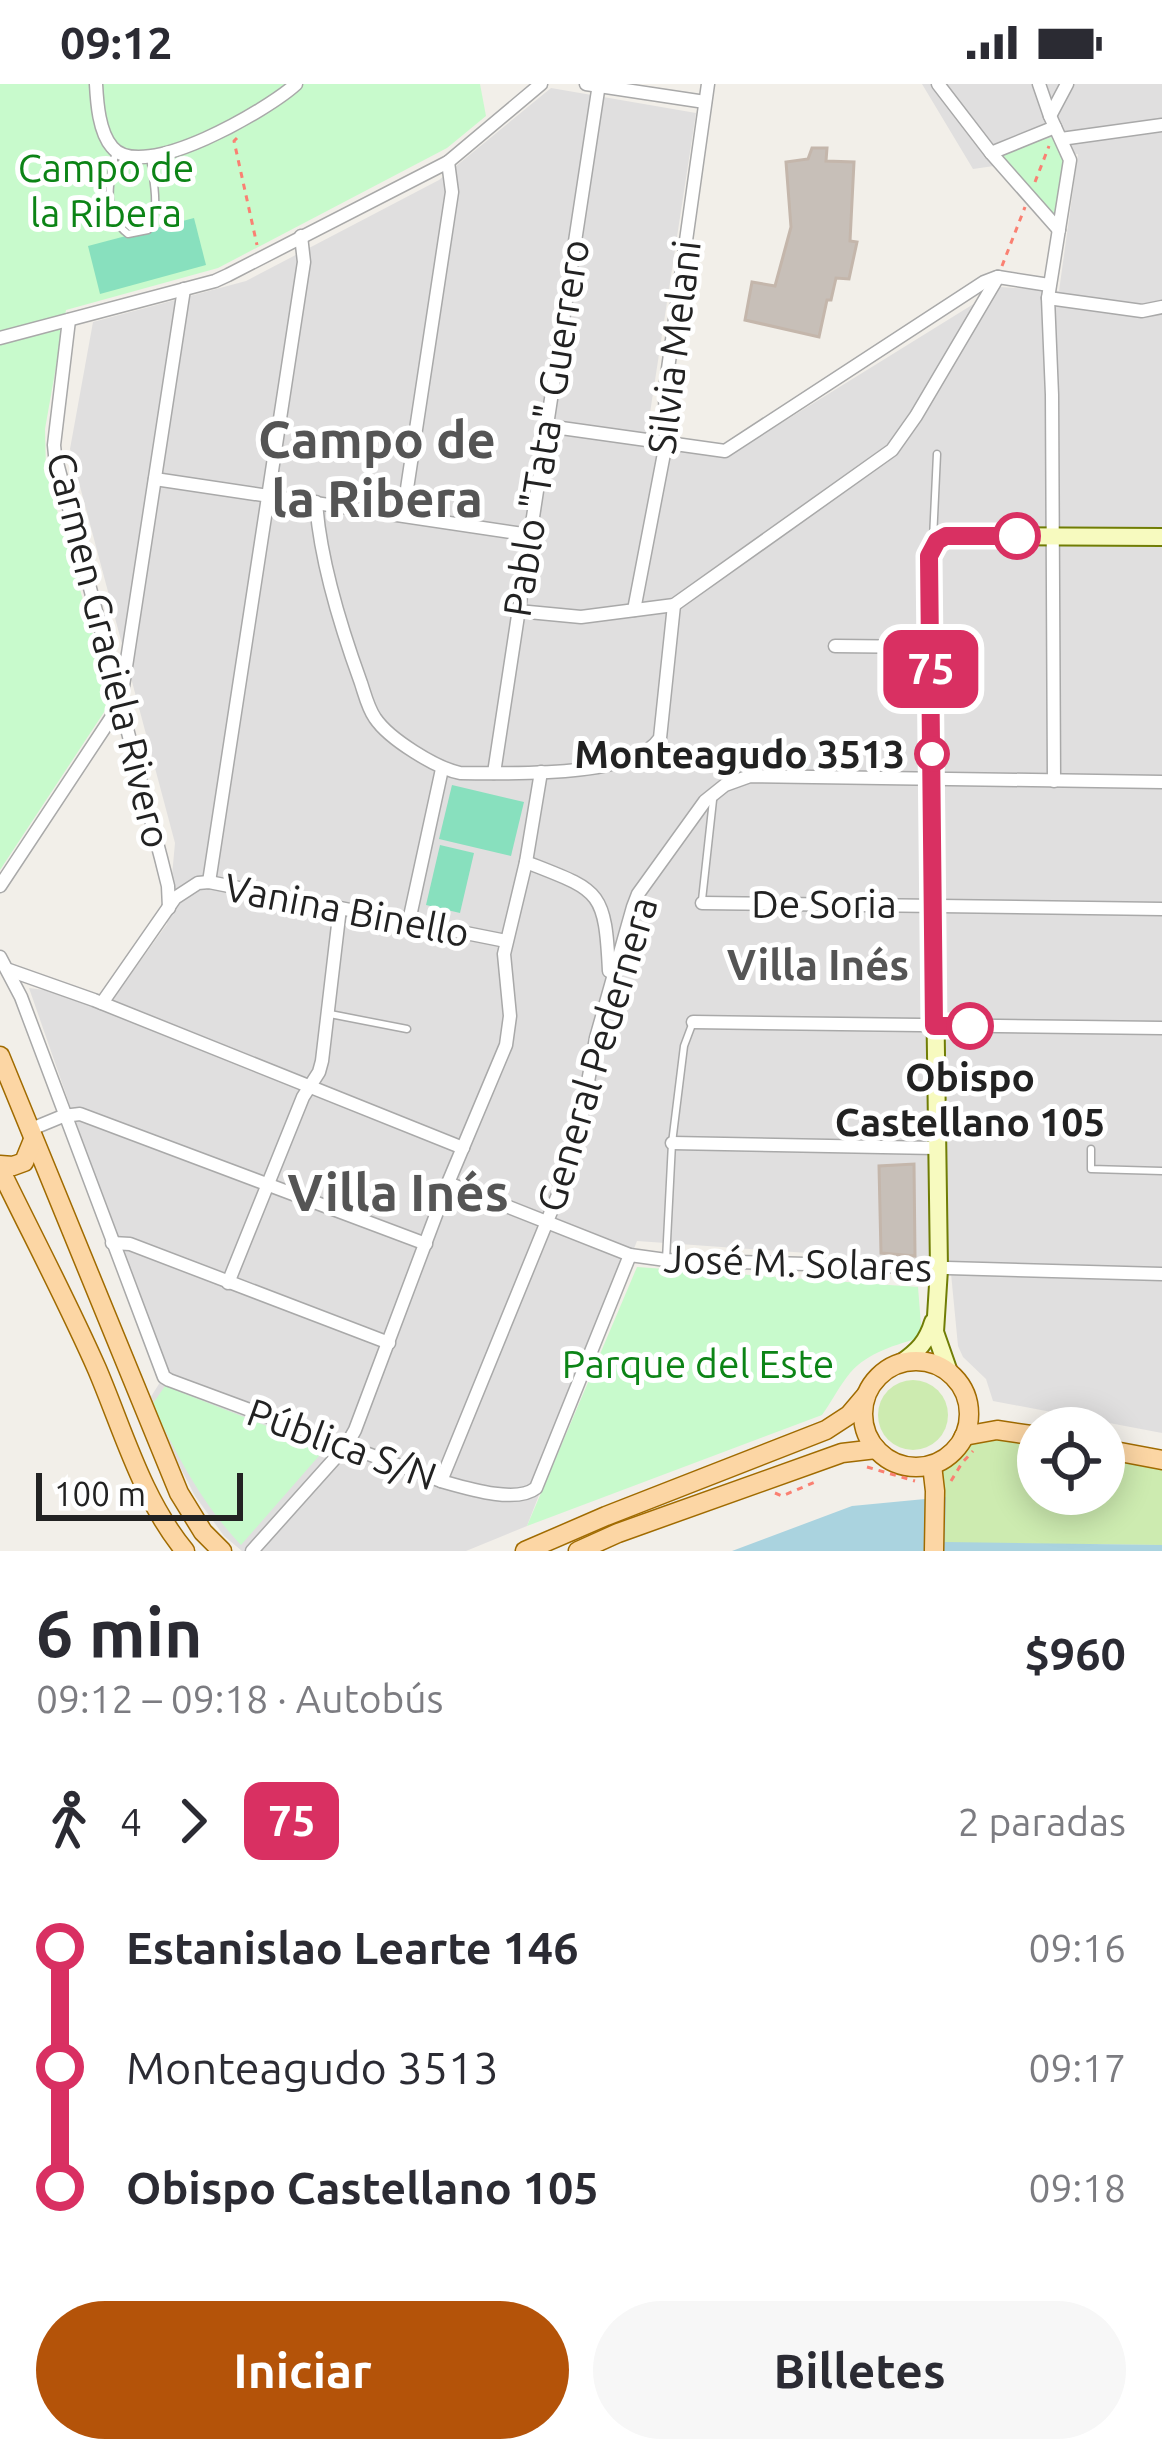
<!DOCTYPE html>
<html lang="es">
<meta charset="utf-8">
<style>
body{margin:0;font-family:Ubuntu,sans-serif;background:#f7f7f7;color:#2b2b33;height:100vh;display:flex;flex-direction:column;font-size:45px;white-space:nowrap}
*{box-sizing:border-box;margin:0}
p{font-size:39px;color:#7c7c81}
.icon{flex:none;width:66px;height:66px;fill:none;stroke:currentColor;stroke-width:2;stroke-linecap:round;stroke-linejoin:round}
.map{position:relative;height:1467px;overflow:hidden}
.side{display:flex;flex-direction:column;background:#fff;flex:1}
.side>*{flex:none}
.badge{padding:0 24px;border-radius:18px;font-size:42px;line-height:78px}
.controls{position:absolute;left:1017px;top:1323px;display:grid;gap:24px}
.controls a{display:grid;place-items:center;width:108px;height:108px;border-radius:50%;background:#fff;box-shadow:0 6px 30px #0003;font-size:60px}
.scale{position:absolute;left:36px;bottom:30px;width:207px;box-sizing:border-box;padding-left:12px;border:6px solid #222;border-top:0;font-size:33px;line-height:42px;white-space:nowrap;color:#222;-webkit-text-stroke:9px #fff;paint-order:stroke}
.map>.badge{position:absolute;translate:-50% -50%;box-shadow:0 0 0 6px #fff}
.legs{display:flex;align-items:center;gap:18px;height:132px;padding:0 36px;font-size:39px}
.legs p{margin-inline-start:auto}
.summary{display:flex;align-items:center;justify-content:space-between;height:204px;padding:0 36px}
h1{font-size:66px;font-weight:700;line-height:90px}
.primary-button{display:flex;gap:24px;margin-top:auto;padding:24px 36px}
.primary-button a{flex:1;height:138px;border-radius:72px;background:#b45309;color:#fff;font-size:48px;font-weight:700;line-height:138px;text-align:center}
.primary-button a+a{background:#f7f7f7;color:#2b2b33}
ul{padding:0 36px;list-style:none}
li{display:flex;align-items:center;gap:42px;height:120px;font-size:45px}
li i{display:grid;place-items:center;width:18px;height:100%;margin:0 15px;background:currentColor}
li i::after{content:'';width:30px;height:30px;margin:-15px;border:9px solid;border-radius:50%;background:#fff}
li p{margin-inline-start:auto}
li:first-child i{background:linear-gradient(#0000 50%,currentColor 0)}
li:last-child i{background:linear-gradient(currentColor 50%,#0000 0)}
.status{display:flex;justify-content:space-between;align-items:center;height:84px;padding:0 60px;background:#fff;direction:ltr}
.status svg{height:33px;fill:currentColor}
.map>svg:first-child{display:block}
.residential{fill:#e0dfdf}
.grass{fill:#cdebb0}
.park{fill:#c8facc}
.pitch{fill:#88e0be}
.water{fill:#aad3df}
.building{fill:#c7bfb8;stroke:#c4b6ab;stroke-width:3}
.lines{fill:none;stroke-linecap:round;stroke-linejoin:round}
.lane-casing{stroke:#a9a9a9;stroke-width:9}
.street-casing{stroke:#a9a9a9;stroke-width:15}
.secondary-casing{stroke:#707d05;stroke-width:20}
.primary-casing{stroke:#a06b00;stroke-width:21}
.path{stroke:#fa8072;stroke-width:3;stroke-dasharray:6 6;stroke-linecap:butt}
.lane{stroke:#fff;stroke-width:6}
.street{stroke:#fff;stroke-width:12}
.secondary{stroke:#f7fabf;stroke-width:16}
.primary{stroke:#fcd6a4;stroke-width:18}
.line-1-casing{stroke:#fff;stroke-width:27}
.line-1{stroke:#d93062;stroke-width:18}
.stop-1-dot{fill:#fff;stroke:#d93062;stroke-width:6}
.labels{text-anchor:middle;stroke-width:10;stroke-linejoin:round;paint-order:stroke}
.park-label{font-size:39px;fill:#0c8416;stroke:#fff}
.street-label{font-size:39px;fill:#222;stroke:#fff}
.stop-label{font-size:39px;font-weight:bold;fill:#222;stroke:#fff;text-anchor:end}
.neighbourhood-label{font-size:42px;font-weight:bold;fill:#555;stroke:#fff}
.district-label{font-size:51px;font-weight:bold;fill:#555;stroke:#fff}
</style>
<div class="status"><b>09:12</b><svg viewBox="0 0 49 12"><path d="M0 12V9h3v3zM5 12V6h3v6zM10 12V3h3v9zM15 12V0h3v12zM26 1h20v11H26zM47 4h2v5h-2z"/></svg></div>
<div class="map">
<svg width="1162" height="1467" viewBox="0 0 1162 1467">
<rect width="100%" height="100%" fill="#f2efe9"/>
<polygon class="residential" points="922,0 1162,0 1162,1349 993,1317 986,1295 963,1273 958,1262 950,1179 637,1157 527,1442 466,1467 242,1467 224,1452 195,1412 147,1319 164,1292 29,904 113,915 167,840 169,824 175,759 70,365 93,238 246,197 439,96 551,4 696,29 646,355 728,372 1001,203 1059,207 1078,70 973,85"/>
<g class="grass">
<circle cx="913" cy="1331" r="35"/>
<polygon points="964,1352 1038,1352 1038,1410 1104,1410 1104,1365 1162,1376 1162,1461 944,1459 932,1381 954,1367"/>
</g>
<g class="park">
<polygon points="0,0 480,0 486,32 447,64 218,184 66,226 45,345 46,388 112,616 0,786"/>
<polygon points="1052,53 1064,77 1055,139 997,70"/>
<path d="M637,1183L918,1203L922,1253C896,1261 868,1268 850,1289C840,1301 832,1317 822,1331L527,1442Z"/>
<path d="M165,1302L325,1365L241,1461C199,1416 180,1375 152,1321Z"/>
</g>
<g class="pitch">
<polygon points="194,134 206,181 100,210 88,162"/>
<polygon points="452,701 524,718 511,772 439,755"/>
<polygon points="440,761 474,769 460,829 426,821"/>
</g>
<polygon class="water" points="946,1413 945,1458 1162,1461 1162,1467 732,1467 852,1422"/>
<g class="building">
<polygon points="812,64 827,64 826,77 854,78 850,157 857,158 849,195 836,194 831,216 827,216 819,253 745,236 752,198 775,202 791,143 786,78 808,75"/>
<polygon points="914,1080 915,1172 881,1169 879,1082"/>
</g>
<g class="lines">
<defs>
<g id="lane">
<path d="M116,66C110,94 101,130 128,150L148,146C161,124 153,97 150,72"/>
<polyline points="933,455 937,370"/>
<polyline points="702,816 713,716"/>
<polyline points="330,930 407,945"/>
<polyline points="1091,1065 1091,1085 1162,1087"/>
<polyline points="666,1176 672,1059 684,962 693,938"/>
</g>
<g id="street">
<path d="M96,0C97,19 99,48 112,63C142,100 269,25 296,0"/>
<polyline points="586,0 705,18"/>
<polyline points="938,0 991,69 1059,146"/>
<polyline points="1039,0 1050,32 1070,76 1048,214 1052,311 1054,697"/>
<polyline points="1050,32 1067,0"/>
<polyline points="1061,55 1162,41"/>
<polyline points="991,69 1055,43"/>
<polyline points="998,193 1049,201"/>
<polyline points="1048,214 1142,227 1162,223"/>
<polyline points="69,236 54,361 55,371 161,774 168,802 169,824"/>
<polyline points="0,254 215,197 228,191 448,78 541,0"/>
<polyline points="547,342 725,367 984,198 997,193"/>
<polyline points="155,395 530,451"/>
<path d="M316,418C320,477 341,544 361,599C365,611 368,624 375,634C389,655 436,684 460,689C506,689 633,695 660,654L674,521"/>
<polyline points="403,431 452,108 448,78"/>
<polyline points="634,526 666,359 665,306 708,0"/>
<polyline points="518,527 581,533 674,521 892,366 916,332 998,193"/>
<polyline points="835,562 931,563"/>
<polyline points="494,689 599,0"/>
<path d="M526,778C600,807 605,805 609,887"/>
<polyline points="209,798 304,178 301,152"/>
<polyline points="0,802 113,631 121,615 184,205"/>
<polyline points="702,819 1162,825"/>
<polyline points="409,837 442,685"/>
<path d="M0,873L21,913L164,1293L169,1296L441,1397C466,1404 516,1420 536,1404L630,1171"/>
<polyline points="9,886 94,916 463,1064"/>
<polyline points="102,919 175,814 198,799 209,798 506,857"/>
<polyline points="693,938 1162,944"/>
<polyline points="29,1046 63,1032 80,1030 426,1160"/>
<polyline points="672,1059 936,1064"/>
<polyline points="448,1099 630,1171 666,1176 1162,1190"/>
<polyline points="112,1159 130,1160 389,1259"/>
<polyline points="228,1199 303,1013 319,988 322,977 340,824"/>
<polyline points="441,1397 575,1069 596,954 633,823 638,810 705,717 725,701 750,692 1162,698"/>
<polyline points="252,1467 346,1362 355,1346 448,1099 506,961 510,932 504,870 526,778 541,688"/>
</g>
<g id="secondary">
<path d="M901,1279C918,1267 927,1258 933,1238"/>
<polyline points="949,1288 935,1248 939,1185 929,472 937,456 946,452 1162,453"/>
</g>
<g id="primary">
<polyline points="0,972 179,1409 203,1448 222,1467"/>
<polyline points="0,1081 13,1082 24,1078 33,1056"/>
<path d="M0,1085C32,1151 67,1217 97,1285C123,1346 142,1415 185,1467"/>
<circle cx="916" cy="1330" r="53"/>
<polyline points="964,1352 997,1346 1038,1352"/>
<polyline points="1104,1365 1162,1376"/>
<polyline points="932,1381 935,1407 934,1467"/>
<polyline points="525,1467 606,1432 826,1346 849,1331 866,1311"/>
<polyline points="578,1467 618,1449 842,1369 876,1365"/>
</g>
</defs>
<use href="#lane" class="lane-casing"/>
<use href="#street" class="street-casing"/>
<use href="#secondary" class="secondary-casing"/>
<use href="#primary" class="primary-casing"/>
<g class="path">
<polyline points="237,54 234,57 257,161"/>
<polyline points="1035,98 1049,62"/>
<polyline points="1002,182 1025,123"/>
<polyline points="867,1383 915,1397"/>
<polyline points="951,1397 962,1379 973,1367"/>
<polyline points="775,1409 782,1412 815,1398"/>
</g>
<use href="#lane" class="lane"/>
<use href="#street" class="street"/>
<use href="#secondary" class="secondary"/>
<use href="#primary" class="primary"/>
</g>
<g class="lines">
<defs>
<polyline id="line-1" points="970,942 934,942 929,472 937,457 946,452 1017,452"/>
</defs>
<use href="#line-1" class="line-1-casing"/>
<use href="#line-1" class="line-1"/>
</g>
<g class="stop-1-dot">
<circle cx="1017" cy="452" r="21"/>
<circle cx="932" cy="670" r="15"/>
<circle cx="970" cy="942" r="21"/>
</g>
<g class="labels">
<g class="park-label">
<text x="106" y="98">Campo de<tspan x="106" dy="45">la Ribera</tspan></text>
<text x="698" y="1294">Parque del Este</text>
</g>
<g class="street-label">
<text transform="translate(674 263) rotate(-83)" y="14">Silvia Melani</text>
<text transform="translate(546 344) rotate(-81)" y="14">Pablo "Tata" Guerrero</text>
<text transform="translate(109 566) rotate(76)" y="14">Carmen Graciela Rivero</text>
<text x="824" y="834">De Soria</text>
<text transform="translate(347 826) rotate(11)" y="14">Vanina Binello</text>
<text transform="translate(597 970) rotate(-73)" y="14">General Pedernera</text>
<text transform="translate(798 1179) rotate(2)" y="14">José M. Solares</text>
<text transform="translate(342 1360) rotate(20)" y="14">Pública S/N</text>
</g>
<g class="stop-label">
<text x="905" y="684">Monteagudo 3513</text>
<text x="970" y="1007" text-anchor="middle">Obispo<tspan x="970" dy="45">Castellano 105</tspan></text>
</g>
<g class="neighbourhood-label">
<text x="818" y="896">Villa Inés</text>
</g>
<g class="district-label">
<text x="377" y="374">Campo de<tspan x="377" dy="59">la Ribera</tspan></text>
<text x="398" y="1127">Villa Inés</text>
</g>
</g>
</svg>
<div class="controls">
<a><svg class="icon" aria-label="locate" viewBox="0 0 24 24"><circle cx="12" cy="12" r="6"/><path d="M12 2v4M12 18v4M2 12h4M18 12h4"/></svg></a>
</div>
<div class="scale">100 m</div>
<b class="badge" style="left:931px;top:585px;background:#d93062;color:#fff">75</b>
</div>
<section class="side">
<div class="summary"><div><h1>6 min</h1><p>09:12 – 09:18 · Autobús</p></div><b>$960</b></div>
<div class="legs"><svg class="icon" aria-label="walk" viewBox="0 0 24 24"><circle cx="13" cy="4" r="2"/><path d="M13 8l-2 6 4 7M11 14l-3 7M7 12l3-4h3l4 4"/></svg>4<svg class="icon" aria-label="forward" viewBox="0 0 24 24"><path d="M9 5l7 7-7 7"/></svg><b class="badge" style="background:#d93062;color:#fff">75</b><p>2 paradas</p></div>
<ul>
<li><i style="color:#d93062"></i><b>Estanislao Learte 146</b><p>09:16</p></li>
<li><i style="color:#d93062"></i><span>Monteagudo 3513</span><p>09:17</p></li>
<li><i style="color:#d93062"></i><b>Obispo Castellano 105</b><p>09:18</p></li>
</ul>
<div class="primary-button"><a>Iniciar</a><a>Billetes</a></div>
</section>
